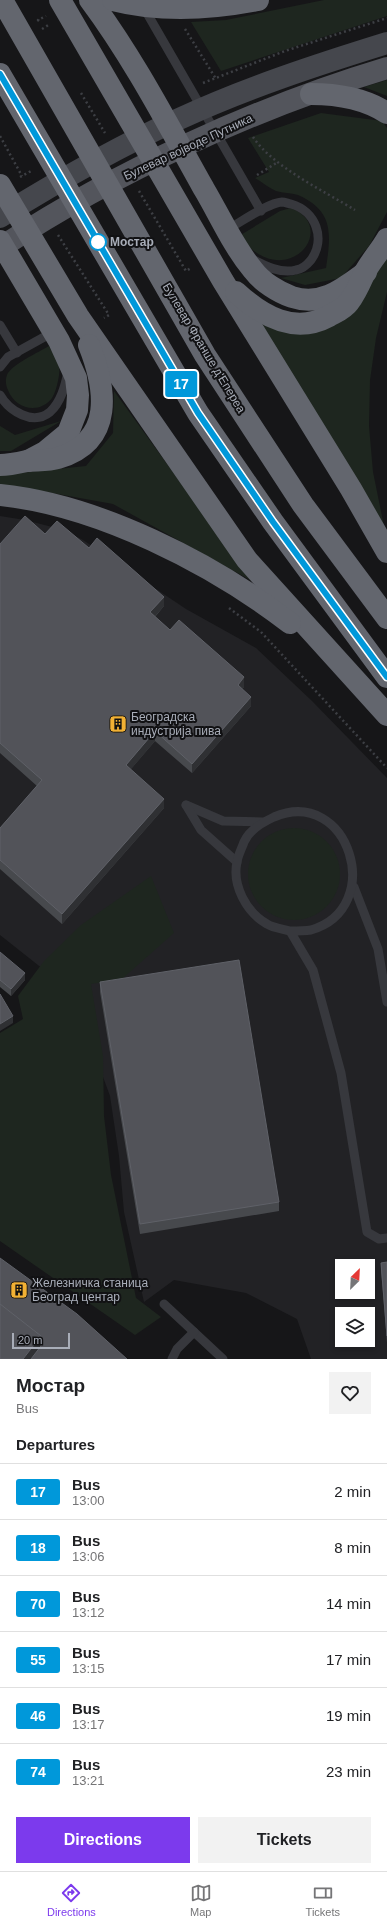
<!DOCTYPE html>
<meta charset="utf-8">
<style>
body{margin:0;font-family:Arial,sans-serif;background:#f2f2f2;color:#202124;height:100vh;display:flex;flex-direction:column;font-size:15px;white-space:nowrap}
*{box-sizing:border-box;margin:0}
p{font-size:13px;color:#757577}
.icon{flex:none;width:22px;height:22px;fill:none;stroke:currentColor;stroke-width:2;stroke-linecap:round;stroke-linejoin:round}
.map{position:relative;height:1359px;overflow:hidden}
.drawer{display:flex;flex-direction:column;background:#fff;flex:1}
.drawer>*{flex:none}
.badge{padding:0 8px;border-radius:3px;font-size:14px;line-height:26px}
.needle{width:26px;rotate:24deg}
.fabs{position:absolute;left:335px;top:1259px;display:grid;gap:8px}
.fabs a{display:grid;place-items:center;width:40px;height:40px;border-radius:0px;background:#fff;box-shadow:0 2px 6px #0003;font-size:20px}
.scale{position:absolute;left:12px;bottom:10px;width:58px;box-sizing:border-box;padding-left:4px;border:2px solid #a8adb8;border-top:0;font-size:11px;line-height:14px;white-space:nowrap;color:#a8adb8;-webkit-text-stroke:3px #111113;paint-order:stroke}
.map>.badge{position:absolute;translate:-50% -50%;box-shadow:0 0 0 2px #fff}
h2{padding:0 16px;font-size:15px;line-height:36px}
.round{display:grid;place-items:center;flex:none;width:42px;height:42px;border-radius:0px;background:#f2f2f2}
.summary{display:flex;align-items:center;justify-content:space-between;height:68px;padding:0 16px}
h1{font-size:19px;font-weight:800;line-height:30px}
.primary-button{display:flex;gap:8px;margin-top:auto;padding:8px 16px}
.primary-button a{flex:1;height:46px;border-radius:0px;background:#7c3aed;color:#fff;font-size:16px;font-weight:800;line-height:46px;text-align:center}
.primary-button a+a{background:#f2f2f2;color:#202124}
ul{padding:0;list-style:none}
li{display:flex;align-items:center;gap:12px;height:56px;padding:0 16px;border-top:1px solid #e0e0e0}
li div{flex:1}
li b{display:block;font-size:15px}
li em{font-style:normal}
li .badge{min-width:44px;font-weight:700;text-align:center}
.tab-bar{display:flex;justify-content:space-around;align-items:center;height:56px;border-top:1px solid #e0e0e0;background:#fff;font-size:11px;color:#757577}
.tab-bar a{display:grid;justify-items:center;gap:2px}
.tab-bar .current{color:#7c3aed}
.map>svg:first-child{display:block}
.built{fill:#222225;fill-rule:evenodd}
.green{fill:#1e261f}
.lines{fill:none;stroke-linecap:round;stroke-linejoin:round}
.path{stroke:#3d3f44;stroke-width:2.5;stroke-dasharray:2 3;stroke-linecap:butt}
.lane{stroke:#37383d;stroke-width:9}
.secondary{stroke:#45474d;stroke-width:22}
.primary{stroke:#53555c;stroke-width:22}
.highway{stroke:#63666e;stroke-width:22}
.wall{fill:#47494d}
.shaded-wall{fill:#2f3033}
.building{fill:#525359;stroke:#5f6168}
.line-casing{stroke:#fff;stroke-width:9}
.line{stroke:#0098da;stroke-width:6}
.stop-dot{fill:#fff;stroke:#0098da;stroke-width:2}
.labels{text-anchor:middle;stroke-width:4;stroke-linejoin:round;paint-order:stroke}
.street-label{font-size:12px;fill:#a8adb8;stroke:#111113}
.stop-label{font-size:12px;font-weight:bold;fill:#a8adb8;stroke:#111113;text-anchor:start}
.poi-label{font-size:12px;fill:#a8adb8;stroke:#111113;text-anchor:start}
</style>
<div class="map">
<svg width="387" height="1359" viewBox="0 0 387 1359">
<rect width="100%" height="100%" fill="#161618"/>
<path class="built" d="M0,516L25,520L64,530L83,540L186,609L256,648L312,701L387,778V1359H311L297,1319L246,1293L174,1280L144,1302L124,1212L119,1156L110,1096L72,992L0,935ZM342,1266H368V1292H342ZM342,1314H368V1340H342Z"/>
<g class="green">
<polygon points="324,0 387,0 387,16 221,71 191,22 226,20"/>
<polygon points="387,80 387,96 364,87"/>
<path d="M321,113L382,121L387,128V212L369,246L341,278L305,285L281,278L326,268C331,234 334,211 298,195C291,193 283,193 276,191C269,188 262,182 255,178L269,172L248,138Z"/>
<path d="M291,208C336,226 295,282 254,251C249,247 244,241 239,236L280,211Z"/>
<polygon points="387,257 387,292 376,338 370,380 369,426 373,472 386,536 261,323 289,331"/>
<path d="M49,346C52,352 57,359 59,366C60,370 59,376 58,381C57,386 55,393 52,398C39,415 15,409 8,390C6,386 5,380 7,375C11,365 39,352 49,346Z"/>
<polygon points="114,391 252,581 113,504 41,491 0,488 0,475 86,466 113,433"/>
<polygon points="61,421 11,451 0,451 0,426 15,435"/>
<circle cx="294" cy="874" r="46"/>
<polygon points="151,876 174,933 122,979 91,984 103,1056 104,1116 111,1175 136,1298 161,1317 135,1335 0,1241 0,1033 23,1019 18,996 44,961 81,925"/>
</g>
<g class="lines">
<g class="path">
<polyline points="39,21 38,20 46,16"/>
<polyline points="42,29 50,24"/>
<polyline points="185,29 216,79"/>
<polyline points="203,83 285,51 387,18"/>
<polyline points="81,93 105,133"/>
<polyline points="0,136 22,176"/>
<path d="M253,137C273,167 324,191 355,210"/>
<polyline points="257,175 278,162"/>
<polyline points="20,177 33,170"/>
<polyline points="139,191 186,271 191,268"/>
<polyline points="58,235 109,315 104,318"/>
<polyline points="229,608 261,632 387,768"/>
</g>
<g class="lane">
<polyline points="144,8 261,211"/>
<path d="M235,225C247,218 269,203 282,202C285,202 289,204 291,204C316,211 326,239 311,260C307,265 302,269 296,270C281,274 265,266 252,259"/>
<polyline points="0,325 17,353"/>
<polyline points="0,367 8,357 46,336"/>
<path d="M0,395C9,411 33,426 50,412C61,402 65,386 68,372"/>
<polyline points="186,805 223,821 262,822"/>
<polyline points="186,805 201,830 237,862"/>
<polyline points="354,887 378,949 387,1002"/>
<path d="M290,931C296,931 304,931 311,930C387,908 349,785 274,817C263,822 249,830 244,842C242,848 238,855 237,862C232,885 246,912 267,924C273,928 283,929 290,931L313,970L341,1073L367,1232L379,1239L387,1238"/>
<polyline points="164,1304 223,1359"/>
<polyline points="172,1359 177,1349 194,1332"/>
</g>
<path class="secondary" d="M0,217C58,181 117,147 179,119C246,88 316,65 387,43"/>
<path class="primary" d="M0,248C113,173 257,107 387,68"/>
<g class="highway">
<polyline points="2,0 205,355 303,505 387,618"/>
<polyline points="60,0 223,281 351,489 387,552"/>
<path d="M90,0C134,59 168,125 204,189C220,216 233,246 253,270C262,282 278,292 292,297C322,307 344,288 366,272"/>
<path d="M113,0C160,12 212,9 258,0"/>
<polyline points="0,74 198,413 273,522 387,677"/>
<path d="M311,94C338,94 364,98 387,113"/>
<polyline points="0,185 78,316 247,560 387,715"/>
<polyline points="0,241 59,341 76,378 78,395 77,410 68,433 45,452 28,461"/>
<path d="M236,292C262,316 294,335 329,316C336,312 344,309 349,302C356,293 360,283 365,272C371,261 380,251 387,239"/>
<path d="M0,465C9,465 18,463 27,461C37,460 48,461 58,458C115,441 106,388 89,345"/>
<path d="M0,495C98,505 212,563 290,623"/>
</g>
</g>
<g class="wall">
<polygon points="45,534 89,548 164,606 155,617 170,630 244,687 242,689 251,706 192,773 155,741 130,770 164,808 62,924 0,869 0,828 37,786 0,753 0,544"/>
<polygon points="0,952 25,980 11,996 0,987"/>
<polygon points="100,982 279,1202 279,1211 140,1234 100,992"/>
<polygon points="387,1262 387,1343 381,1270 381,1263"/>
</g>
<g class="shaded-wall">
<polygon points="164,597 164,606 150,622 150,612"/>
<polygon points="244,677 244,687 238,694 238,685"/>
<polygon points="251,697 251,706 192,773 192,764"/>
<polygon points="155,731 155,741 126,775 126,765"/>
<polygon points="164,799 164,808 62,924 62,914"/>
<polygon points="25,973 25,980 11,996 11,989"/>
<polygon points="13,1016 13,1023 0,1031 0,1024"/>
<polygon points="41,1336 41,1350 34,1359 23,1359"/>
</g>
<g class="building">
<polygon points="25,516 45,534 57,521 89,548 97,538 164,597 150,612 170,630 179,620 244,677 238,685 251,697 192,764 155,731 126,765 164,799 62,914 0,860 0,828 42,780 0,743 0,544"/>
<polygon points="0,952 25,973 11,989 0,980"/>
<polygon points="239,960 279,1202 140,1224 100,982"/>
<polygon points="0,994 13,1016 0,1024"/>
<polygon points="0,1258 77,1314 127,1359 31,1359 41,1346 41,1336 0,1304"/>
<polygon points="387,1262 387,1336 381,1263"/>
<polygon points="0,1304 41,1336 23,1359 0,1359"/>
</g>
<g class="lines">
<defs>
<polyline id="line" points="0,74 198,413 273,522 387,677"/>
</defs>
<use href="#line" class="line-casing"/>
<use href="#line" class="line"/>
</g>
<defs>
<symbol id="building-square" viewBox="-11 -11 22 22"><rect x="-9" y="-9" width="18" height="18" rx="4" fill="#f2b134" stroke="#111113"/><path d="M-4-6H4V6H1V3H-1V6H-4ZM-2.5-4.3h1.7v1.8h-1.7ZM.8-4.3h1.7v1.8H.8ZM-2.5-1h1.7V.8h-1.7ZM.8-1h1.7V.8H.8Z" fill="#111"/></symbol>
</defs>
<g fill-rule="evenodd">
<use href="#building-square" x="108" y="714" width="20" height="20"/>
<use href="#building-square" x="9" y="1280" width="20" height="20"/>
</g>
<circle class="stop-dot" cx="98" cy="242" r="8"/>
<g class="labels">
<g class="street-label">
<text transform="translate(188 147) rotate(-25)" y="4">Булевар војводе Путника</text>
<text transform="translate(204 348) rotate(59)" y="4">Булевар Франше д'Епереа</text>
</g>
<g class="stop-label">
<text x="110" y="246">Мостар</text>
</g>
<g class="poi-label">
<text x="131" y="721">Београдска<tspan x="131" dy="14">индустрија пива</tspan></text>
<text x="32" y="1287">Железничка станица<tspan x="32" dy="14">Београд центар</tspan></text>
</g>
</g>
</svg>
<div class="fabs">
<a><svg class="needle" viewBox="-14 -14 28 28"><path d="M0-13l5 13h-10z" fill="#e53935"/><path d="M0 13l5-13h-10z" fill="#757577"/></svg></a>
<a><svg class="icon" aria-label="layers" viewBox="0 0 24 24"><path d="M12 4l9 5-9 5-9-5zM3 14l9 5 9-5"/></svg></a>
</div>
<div class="scale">20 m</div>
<b class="badge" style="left:181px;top:384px;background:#0098da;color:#fff">17</b>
</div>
<section class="drawer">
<div class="summary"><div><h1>Мостар</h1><p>Bus</p></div><a class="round"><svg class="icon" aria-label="heart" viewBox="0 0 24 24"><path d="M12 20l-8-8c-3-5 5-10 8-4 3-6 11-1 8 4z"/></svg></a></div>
<h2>Departures</h2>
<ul>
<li><span class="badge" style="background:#0098da;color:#fff">17</span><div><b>Bus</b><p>13:00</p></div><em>2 min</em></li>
<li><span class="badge" style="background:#0098da;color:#fff">18</span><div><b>Bus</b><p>13:06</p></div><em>8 min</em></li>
<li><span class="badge" style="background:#0098da;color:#fff">70</span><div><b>Bus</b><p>13:12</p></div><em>14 min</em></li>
<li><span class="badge" style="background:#0098da;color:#fff">55</span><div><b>Bus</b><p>13:15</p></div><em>17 min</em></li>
<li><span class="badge" style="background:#0098da;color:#fff">46</span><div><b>Bus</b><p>13:17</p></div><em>19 min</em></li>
<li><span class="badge" style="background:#0098da;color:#fff">74</span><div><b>Bus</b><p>13:21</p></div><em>23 min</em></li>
</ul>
<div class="primary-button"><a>Directions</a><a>Tickets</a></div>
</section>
<nav class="tab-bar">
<a class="current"><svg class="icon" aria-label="directions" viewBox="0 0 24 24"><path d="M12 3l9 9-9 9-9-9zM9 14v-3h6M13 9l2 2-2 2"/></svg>Directions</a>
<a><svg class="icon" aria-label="map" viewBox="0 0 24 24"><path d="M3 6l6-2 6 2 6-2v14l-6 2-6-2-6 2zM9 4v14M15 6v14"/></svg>Map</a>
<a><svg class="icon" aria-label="tickets" viewBox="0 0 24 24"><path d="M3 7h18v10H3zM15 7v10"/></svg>Tickets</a>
</nav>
